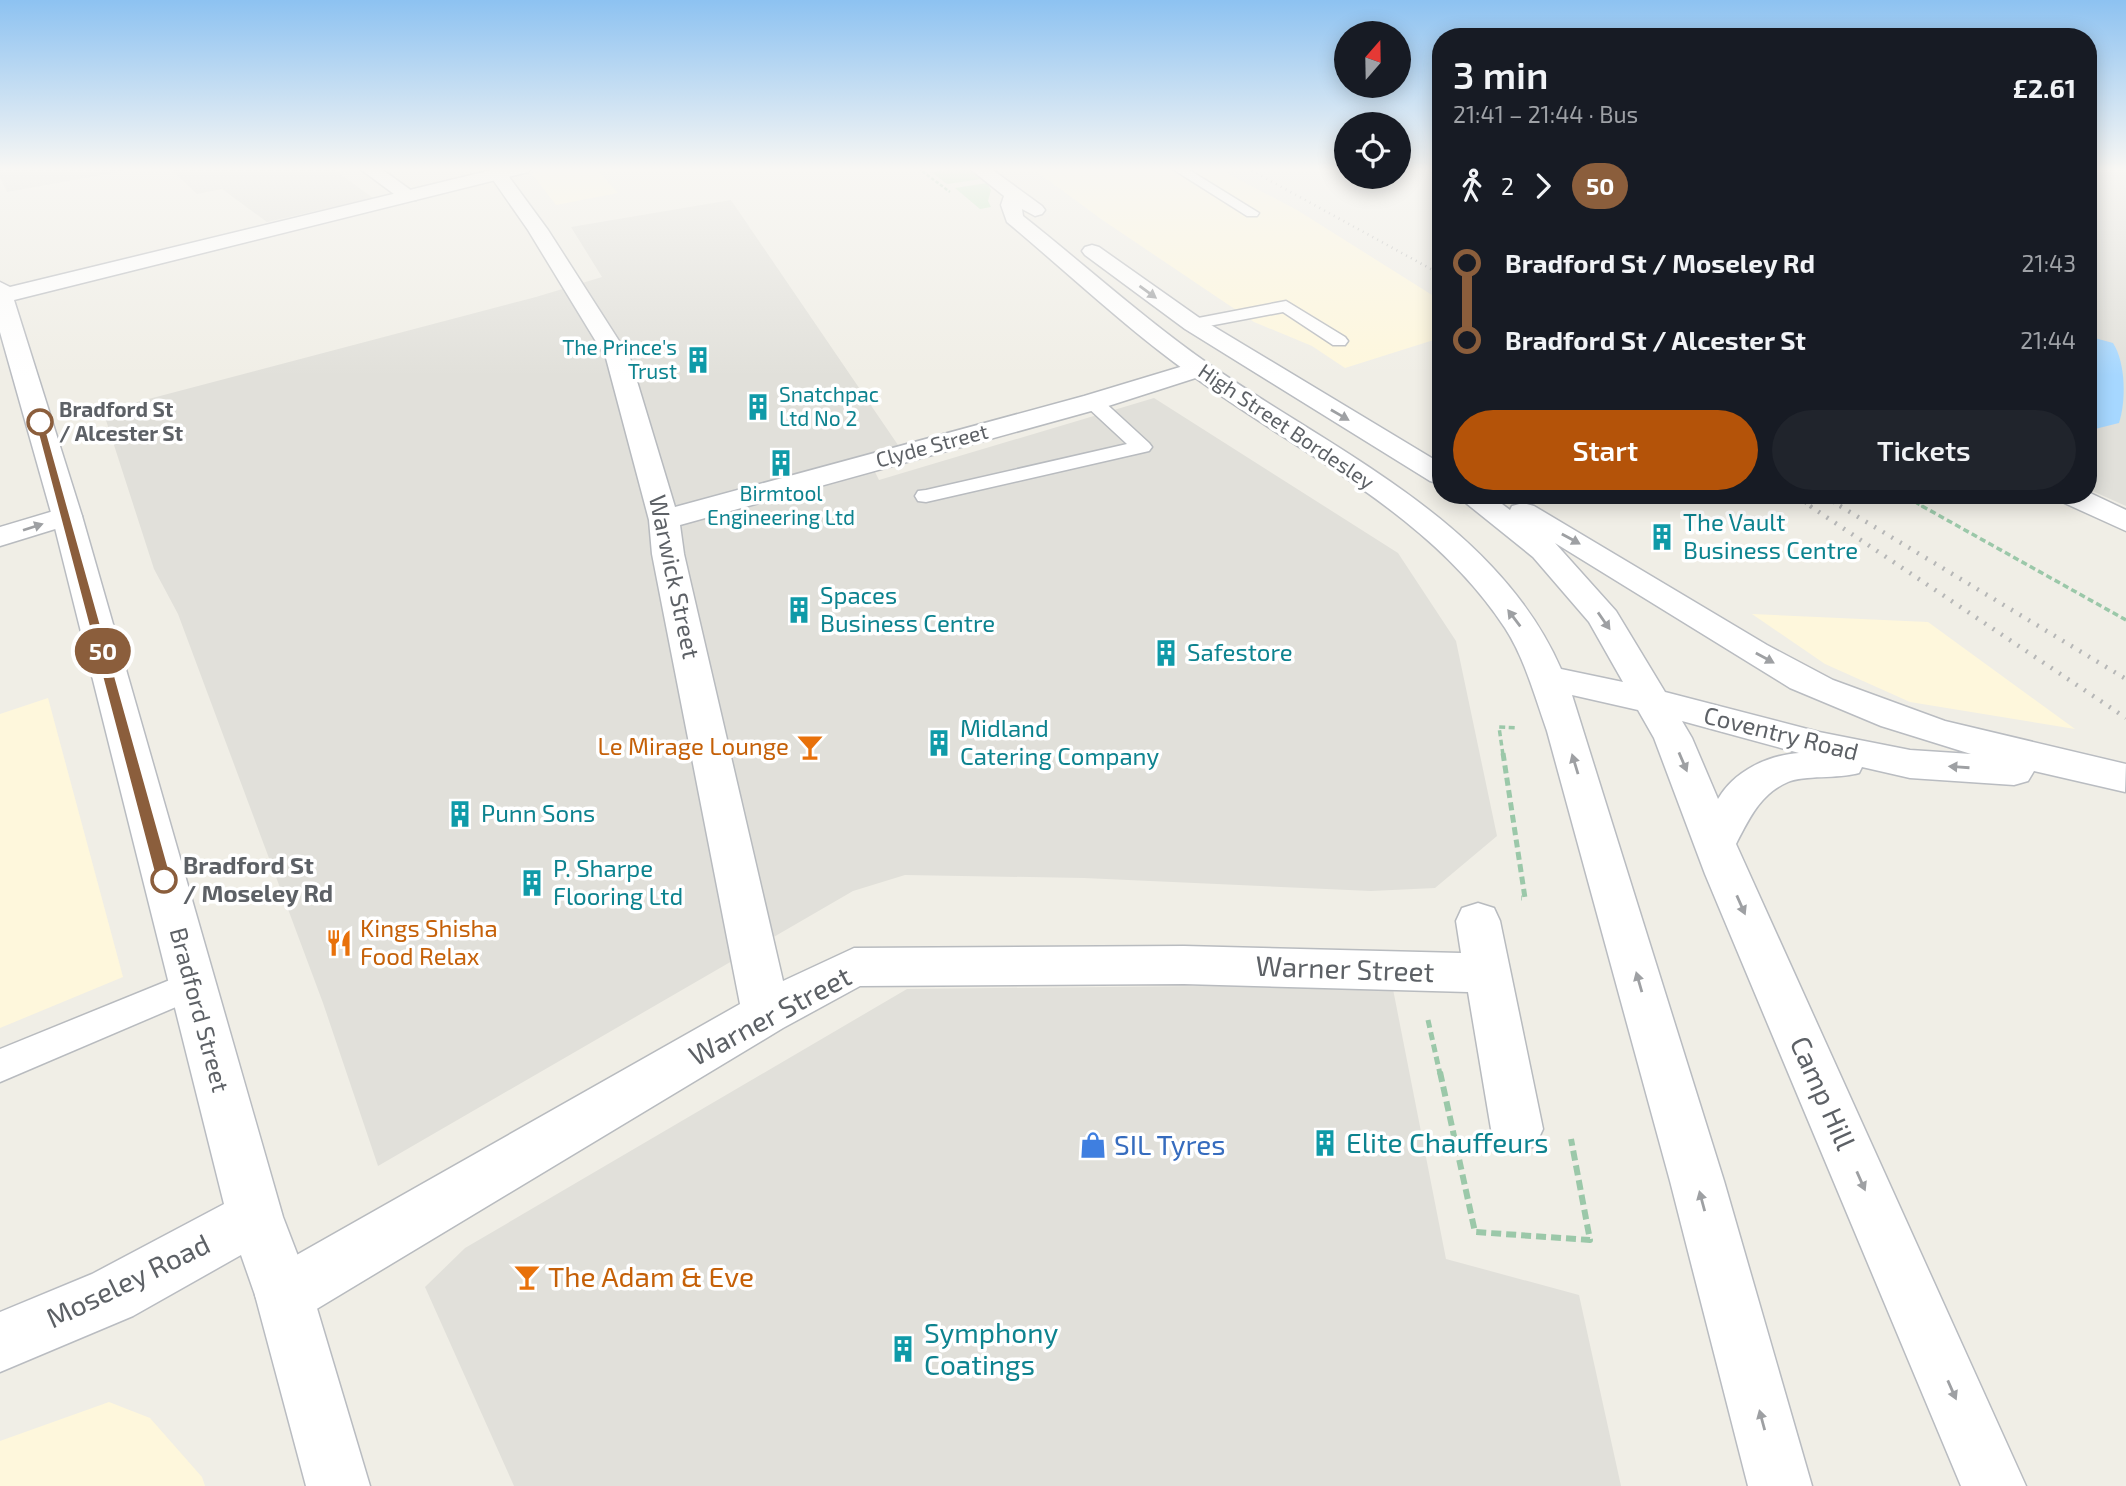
<!DOCTYPE html>
<meta charset="utf-8">
<style>
body{margin:0;font-family:"Exo 2",sans-serif;background:#20242c;color:#f1f3f6;height:100vh;display:flex;flex-direction:column;font-size:26px;white-space:nowrap}
*{box-sizing:border-box;margin:0}
p{font-size:23px;color:#9ea1a6}
.icon{flex:none;width:38px;height:38px;fill:none;stroke:currentColor;stroke-width:2;stroke-linecap:round;stroke-linejoin:round}
.map{position:relative;flex:1;overflow:hidden}
.side{position:absolute;left:1432px;top:28px;width:665px;height:476px;display:flex;flex-direction:column;background:#171b24;border-radius:28px;box-shadow:0 4px 18px #0003}
.side>*{flex:none}
.badge{padding:0 14px;border-radius:23px;font-size:24px;line-height:46px}
.needle{width:46px;rotate:20deg}
.controls{position:absolute;left:1334px;top:21px;display:grid;gap:14px}
.controls a{display:grid;place-items:center;width:77px;height:77px;border-radius:50%;background:#171b24;box-shadow:0 4px 18px #0003;font-size:35px}
.map>.badge{position:absolute;translate:-50% -50%;box-shadow:0 0 0 4px #fff}
.legs{display:flex;align-items:center;gap:10px;height:77px;padding:0 21px;font-size:23px}
.legs p{margin-inline-start:auto}
.head{display:flex;align-items:center;justify-content:space-between;height:119px;padding:0 21px}
h1{font-size:38px;font-weight:600;line-height:52px}
.action{display:flex;gap:14px;margin-top:auto;padding:14px 21px}
.action a{flex:1;height:80px;border-radius:42px;background:#b45309;color:#fff;font-size:28px;font-weight:600;line-height:80px;text-align:center}
.action a+a{background:#20242c;color:#f1f3f6}
ul{padding:0 21px;list-style:none}
li{display:flex;align-items:center;gap:24px;height:77px;font-size:26px}
li i{display:grid;place-items:center;width:10px;height:100%;margin:0 9px;background:currentColor}
li i::after{content:'';width:18px;height:18px;margin:-9px;border:5px solid;border-radius:50%;background:#171b24}
li p{margin-inline-start:auto}
li:first-child i{background:linear-gradient(#0000 50%,currentColor 0)}
li:last-child i{background:linear-gradient(currentColor 50%,#0000 0)}
.map>svg:first-child{display:block}
.commercial{fill:#fef7dc}
.industrial{fill:#e1e0da}
.green{fill:#c2e7c3}
.lines{fill:none;stroke-linecap:round;stroke-linejoin:round}
.river{fill:#a6d7ff;fill-rule:evenodd}
.lane-casing{stroke:#b8bbbf;stroke-width:3}
.street-casing{stroke:#b8bbbf;stroke-width:3}
.secondary-casing{stroke:#b9bcc1;stroke-width:3}
.path-far3{stroke:#9bc8a9;stroke-width:2.5;stroke-dasharray:3.5 2;stroke-linecap:butt}
.path-far2{stroke:#9bc8a9;stroke-width:3.5;stroke-dasharray:6 3.5;stroke-linecap:butt}
.path-far1{stroke:#9bc8a9;stroke-width:5;stroke-dasharray:8 4.5;stroke-linecap:butt}
.path{stroke:#9bc8a9;stroke-width:6;stroke-dasharray:10 5;stroke-linecap:butt}
.lane{fill:#fff;fill-rule:evenodd}
.street{fill:#fff;fill-rule:evenodd}
.secondary{fill:#fff;fill-rule:evenodd}
.rail-far2{stroke:#b6b7b7;stroke-width:2.5;stroke-dasharray:1 4.5;stroke-linecap:butt}
.rail-far1{stroke:#b6b7b7;stroke-width:3.5;stroke-dasharray:1 6;stroke-linecap:butt}
.rail{stroke:#b6b7b7;stroke-width:4.5;stroke-dasharray:2 8;stroke-linecap:butt}
.oneway{fill:#9ea0a3}
.line-1{fill:#8b5e3c;stroke:#fff;stroke-width:2}
.stop-1-dot{fill:#fff;stroke:#8b5e3c;stroke-width:3.5}
.labels{text-anchor:middle;stroke-width:7;stroke-linejoin:round;paint-order:stroke}
.far-culture-label{font-size:21px;fill:#0d838f;stroke:#fff;text-anchor:end}
.far-stop-label{font-size:21px;font-weight:bold;fill:#5d6166;stroke:#fff;text-anchor:start}
.far-street-label{font-size:21px;fill:#5d6166;stroke:#fff}
.culture-label{font-size:24px;fill:#0d838f;stroke:#fff;text-anchor:start}
.street-label{font-size:24px;fill:#5d6166;stroke:#fff}
.food-label{font-size:24px;fill:#c56008;stroke:#fff;text-anchor:end}
.stop-label{font-size:24px;font-weight:bold;fill:#5d6166;stroke:#fff;text-anchor:start}
.near-street-label{font-size:28px;fill:#5d6166;stroke:#fff}
.near-culture-label{font-size:28px;fill:#0d838f;stroke:#fff;text-anchor:start}
.near-shop-label{font-size:28px;fill:#366cbe;stroke:#fff;text-anchor:start}
.near-food-label{font-size:28px;fill:#c56008;stroke:#fff;text-anchor:start}
</style>
<div class="map">
<svg width="2126" height="1486" viewBox="0 0 2126 1486">
<rect width="100%" height="100%" fill="#f0eee6"/>
<g class="commercial">
<polygon points="550,168 595,168 618,193 556,205 532,174"/>
<polygon points="1032,168 1217,168 1297,210 1440,300 1440,338 1345,368 1312,346 1254,322 1101,219"/>
<polygon points="1752,614 1928,622 2075,729 1910,702 1825,664"/>
<polygon points="48,698 123,977 0,1028 0,714"/>
<polygon points="109,1402 150,1418 202,1477 205,1486 0,1486 0,1441"/>
</g>
<g class="industrial">
<polygon points="0,168 141,168 7,192 0,177"/>
<polygon points="169,168 332,168 373,198 267,222 222,189 197,194"/>
<polygon points="2088,168 2126,169 2126,506 2088,489"/>
<polygon points="731,200 898,445 867,456 879,480 1154,398 1398,553 1456,641 1497,836 1435,888 1371,891 1084,878 905,875 853,891 378,1166 323,1003 178,614 154,569 103,411 536,297 602,277 571,227"/>
<polygon points="1392,984 1446,1259 1579,1295 1621,1486 514,1486 425,1287 465,1248 907,989"/>
</g>
<g class="green">
<polygon points="966,168 982,179 947,184 931,172"/>
<polygon points="987,183 991,190 988,201 991,207 980,209 955,188"/>
</g>
<g class="lines">
<path class="river" d="M2091,337L2113,343C2126,363 2126,402 2119,423L2095,429L2088,428V338Z"/>
<defs>
<g id="lane">
<polygon points="1171,168 1186,168 1259,213 1257,216 1247,216"/>
<polygon points="1286,301 1345,337 1348,341 1345,345 1333,345 1283,312 1193,329 1184,324 1193,319"/>
<polygon points="1093,396 1100,398 1149,443 1152,447 1149,451 926,502 918,501 915,496 918,491 926,490 1127,444 1086,406 1083,402"/>
<polygon points="192,971 204,975 209,985 204,995 0,1082 0,1049"/>
</g>
<g id="street">
<polygon points="359,168 380,168 419,196 416,200 402,200"/>
<polygon points="1428,168 1440,168 1440,175 1434,174"/>
<polygon points="498,169 504,170 548,230 630,358 675,507 1084,396 1190,364 1199,361 1208,364 1212,369 1208,374 1102,408 680,525 684,554 783,981 854,948 1184,946 1461,953 1456,921 1462,908 1478,903 1494,908 1500,921 1543,1129 1535,1146 1517,1153 1499,1146 1491,1129 1468,992 1184,984 860,986 783,1028 305,1316 284,1324 263,1316 255,1295 263,1274 740,1004 652,554 649,520 606,358 528,230 489,174"/>
<polygon points="2088,492 2126,510 2126,531 2060,501 2055,495 2088,495"/>
<polygon points="67,507 78,510 82,516 78,522 0,546 0,527"/>
</g>
<g id="secondary">
<polygon points="500,168 531,168 528,172 14,300 82,516 283,1217 313,1295 370,1486 306,1486 255,1295 241,1255 133,1316 0,1372 0,1312 92,1274 224,1204 52,516 0,332 0,282 10,287"/>
<path d="M969,168H990L1042,206L1045,210L1042,214L1035,216L1022,209L1023,216C1085,265 1144,319 1210,365C1334,451 1497,522 1561,669L1623,682L1589,622L1533,557L1456,495H1490L1510,510L1512,506L1523,503L1534,506L1767,645L1833,680L1945,721L2126,764L2125,792L2034,771L2028,781L2014,785L1910,778L1862,767L1859,773C1838,779 1804,775 1788,782C1760,794 1749,819 1736,844L2026,1486H1961L1705,874L1654,738L1638,710L1572,695L1724,1181L1812,1486H1748L1670,1181L1547,731C1535,697 1525,659 1505,628C1430,513 1298,453 1190,374C1126,328 1068,273 1007,222L1001,205L1004,196ZM1555,543L1790,688L1881,726L1971,754L1910,750L1819,732L1665,692L1616,611ZM1682,721L1799,753C1768,755 1734,771 1718,799L1692,738Z"/>
<polygon points="1092,245 1099,247 1201,319 1440,463 1440,484 1430,481 1185,329 1085,255 1082,251 1085,247"/>
</g>
</defs>
<use href="#lane" class="lane-casing"/>
<use href="#street" class="street-casing"/>
<use href="#secondary" class="secondary-casing"/>
<g class="path-far3">
<polyline points="918,168 950,192"/>
<polyline points="1902,495 1925,508"/>
</g>
<g class="path-far2">
<polyline points="1922,506 2126,620"/>
<polyline points="1503,755 1499,727 1517,728"/>
</g>
<g class="path-far1">
<polyline points="1503,753 1525,898 1521,898"/>
<polyline points="1428,1020 1440,1074"/>
</g>
<polyline class="path" points="1440,1072 1475,1232 1590,1240 1571,1139"/>
<use href="#lane" class="lane"/>
<use href="#street" class="street"/>
<use href="#secondary" class="secondary"/>
<polyline class="rail-far2" points="1247,168 1440,274"/>
<g class="rail-far1">
<polyline points="1794,495 1813,508"/>
<polyline points="1822,495 1843,508"/>
</g>
<g class="rail">
<polyline points="1810,506 2126,718"/>
<polyline points="1840,506 2126,679"/>
</g>
</g>
<defs><path id="oneway-solid" d="M-6-.8H1V-3.2L6.5 0L1 3.2V.8H-6Z" transform="scale(1.75)"/></defs>
<g class="oneway">
<use href="#oneway-solid" transform="translate(1148 292) rotate(36)"/>
<use href="#oneway-solid" transform="translate(1340 415) rotate(30)"/>
<use href="#oneway-solid" transform="translate(33 527) rotate(-18)"/>
<use href="#oneway-solid" transform="translate(1571 539) rotate(29)"/>
<use href="#oneway-solid" transform="translate(1514 618) rotate(-127)"/>
<use href="#oneway-solid" transform="translate(1604 621) rotate(55)"/>
<use href="#oneway-solid" transform="translate(1765 658) rotate(29)"/>
<use href="#oneway-solid" transform="translate(1683 762) rotate(67)"/>
<use href="#oneway-solid" transform="translate(1575 764) rotate(-107)"/>
<use href="#oneway-solid" transform="translate(1959 767) rotate(-176)"/>
<use href="#oneway-solid" transform="translate(1741 905) rotate(66)"/>
<use href="#oneway-solid" transform="translate(1639 982) rotate(-106)"/>
<use href="#oneway-solid" transform="translate(1861 1181) rotate(66)"/>
<use href="#oneway-solid" transform="translate(1702 1201) rotate(-105)"/>
<use href="#oneway-solid" transform="translate(1952 1390) rotate(66)"/>
<use href="#oneway-solid" transform="translate(1762 1420) rotate(-105)"/>
</g>
<linearGradient id="sky" x2="0" y2="1"><stop stop-color="#8dc2f1"/><stop offset="0.45" stop-color="#f8f7f4"/><stop offset="1" stop-color="#f8f7f4" stop-opacity="0"/></linearGradient>
<rect width="2126" height="376" fill="url(#sky)"/>
<polygon class="line-1" points="40,419 44,422 172,880 164,886 156,880 35,422"/>
<defs>
<symbol id="building-bare" viewBox="-9 -9 18 18"><path d="M-4-6H4V6H1V3H-1V6H-4ZM-2.5-4.3h1.7v1.8h-1.7ZM.8-4.3h1.7v1.8H.8ZM-2.5-1h1.7V.8h-1.7ZM.8-1h1.7V.8H.8Z" fill="#0f9aa8" stroke="#fff" stroke-width="2.5" paint-order="stroke"/></symbol>
<symbol id="bar-bare" viewBox="-9 -9 18 18"><path d="M-6-5H6L.8 .8V4.5H3.5V6h-7V4.5H-.8V.8Z" fill="#e8710a" stroke="#fff" stroke-width="2.5" paint-order="stroke"/></symbol>
<symbol id="restaurant-bare" viewBox="-9 -9 18 18"><path d="M-5-6h1v4h1v-4h1v4h1v-4h1v5L-1.5 .5V6h-2V.5L-5-1ZM5-6V6H3V1.5H1.5Q1.5-4 5-6Z" fill="#e8710a" stroke="#fff" stroke-width="2.5" paint-order="stroke"/></symbol>
<symbol id="shop-bare" viewBox="-9 -9 18 18"><path d="M-5-2.5h2.3a2.7 3.5 0 0 1 5.4 0H5L5.5 6h-11ZM-1.5-2.5h3a1.5 2.3 0 0 0-3 0Z" fill="#3f7fe0" stroke="#fff" stroke-width="2.5" paint-order="stroke"/></symbol>
</defs>
<g fill-rule="evenodd">
<use href="#building-bare" x="679" y="341" width="38" height="38"/>
<use href="#building-bare" x="739" y="388" width="38" height="38"/>
<use href="#building-bare" x="762" y="444" width="38" height="38"/>
<use href="#building-bare" x="1643" y="518" width="38" height="38"/>
<use href="#building-bare" x="780" y="591" width="38" height="38"/>
<use href="#building-bare" x="1147" y="634" width="38" height="38"/>
<use href="#building-bare" x="920" y="724" width="38" height="38"/>
<use href="#bar-bare" x="791" y="728" width="38" height="38"/>
<use href="#building-bare" x="441" y="795" width="38" height="38"/>
<use href="#building-bare" x="513" y="864" width="38" height="38"/>
<use href="#restaurant-bare" x="320" y="924" width="38" height="38"/>
<use href="#building-bare" x="1306" y="1124" width="38" height="38"/>
<use href="#shop-bare" x="1074" y="1126" width="38" height="38"/>
<use href="#bar-bare" x="508" y="1258" width="38" height="38"/>
<use href="#building-bare" x="884" y="1330" width="38" height="38"/>
</g>
<g class="stop-1-dot">
<circle cx="40" cy="422" r="12"/>
<circle cx="164" cy="880" r="12"/>
</g>
<g class="labels">
<g class="far-culture-label">
<text x="677" y="355">The Prince's<tspan x="677" dy="24">Trust</tspan></text>
<text x="779" y="402" text-anchor="start">Snatchpac<tspan x="779" dy="24">Ltd No 2</tspan></text>
<text x="781" y="501" text-anchor="middle">Birmtool<tspan x="781" dy="24">Engineering Ltd</tspan></text>
</g>
<g class="far-stop-label">
<text x="59" y="417">Bradford St<tspan x="59" dy="24">/ Alcester St</tspan></text>
</g>
<g class="far-street-label">
<text transform="translate(1286 427) rotate(34)" y="7">High Street Bordesley</text>
<text transform="translate(932 446) rotate(-15)" y="7">Clyde Street</text>
</g>
<g class="culture-label">
<text x="1683" y="531">The Vault<tspan x="1683" dy="28">Business Centre</tspan></text>
<text x="820" y="604">Spaces<tspan x="820" dy="28">Business Centre</tspan></text>
<text x="1187" y="661">Safestore</text>
<text x="960" y="737">Midland<tspan x="960" dy="28">Catering Company</tspan></text>
<text x="481" y="822">Punn Sons</text>
<text x="553" y="877">P. Sharpe<tspan x="553" dy="28">Flooring Ltd</tspan></text>
</g>
<g class="street-label">
<text transform="translate(674 577) rotate(78)" y="8">Warwick Street</text>
<text transform="translate(1781 734) rotate(14)" y="8">Coventry Road</text>
<text transform="translate(199 1010) rotate(75)" y="8">Bradford Street</text>
</g>
<g class="food-label">
<text x="789" y="755">Le Mirage Lounge</text>
<text x="360" y="937" text-anchor="start">Kings Shisha<tspan x="360" dy="28">Food Relax</tspan></text>
</g>
<g class="stop-label">
<text x="183" y="874">Bradford St<tspan x="183" dy="28">/ Moseley Rd</tspan></text>
</g>
<g class="near-street-label">
<text transform="translate(1345 969) rotate(2)" y="10">Warner Street</text>
<text transform="translate(770 1016) rotate(-28)" y="10">Warner Street</text>
<text transform="translate(1823 1093) rotate(66)" y="10">Camp Hill</text>
<text transform="translate(128 1281) rotate(-26)" y="10">Moseley Road</text>
</g>
<g class="near-culture-label">
<text x="1346" y="1153">Elite Chauffeurs</text>
<text x="924" y="1343">Symphony<tspan x="924" dy="32">Coatings</tspan></text>
</g>
<g class="near-shop-label">
<text x="1114" y="1155">SIL Tyres</text>
</g>
<g class="near-food-label">
<text x="548" y="1287">The Adam &amp; Eve</text>
</g>
</g>
</svg>
<div class="controls">
<a><svg class="needle" viewBox="-14 -14 28 28"><path d="M0-13l5 13h-10z" fill="#e53935"/><path d="M0 13l5-13h-10z" fill="#9ea1a6"/></svg></a>
<a><svg class="icon" aria-label="locate" viewBox="0 0 24 24"><circle cx="12" cy="12" r="6"/><path d="M12 2v4M12 18v4M2 12h4M18 12h4"/></svg></a>
</div>
<b class="badge" style="left:103px;top:651px;background:#8b5e3c;color:#fff">50</b>
<section class="side">
<div class="head"><div><h1>3 min</h1><p>21:41 – 21:44 · Bus</p></div><b>£2.61</b></div>
<div class="legs"><svg class="icon" aria-label="walk" viewBox="0 0 24 24"><circle cx="13" cy="4" r="2"/><path d="M13 8l-2 6 4 7M11 14l-3 7M7 12l3-4h3l4 4"/></svg>2<svg class="icon" aria-label="forward" viewBox="0 0 24 24"><path d="M9 5l7 7-7 7"/></svg><b class="badge" style="background:#8b5e3c;color:#fff">50</b></div>
<ul>
<li><i style="color:#8b5e3c"></i><b>Bradford St / Moseley Rd</b><p>21:43</p></li>
<li><i style="color:#8b5e3c"></i><b>Bradford St / Alcester St</b><p>21:44</p></li>
</ul>
<div class="action"><a>Start</a><a>Tickets</a></div>
</section>
</div>
